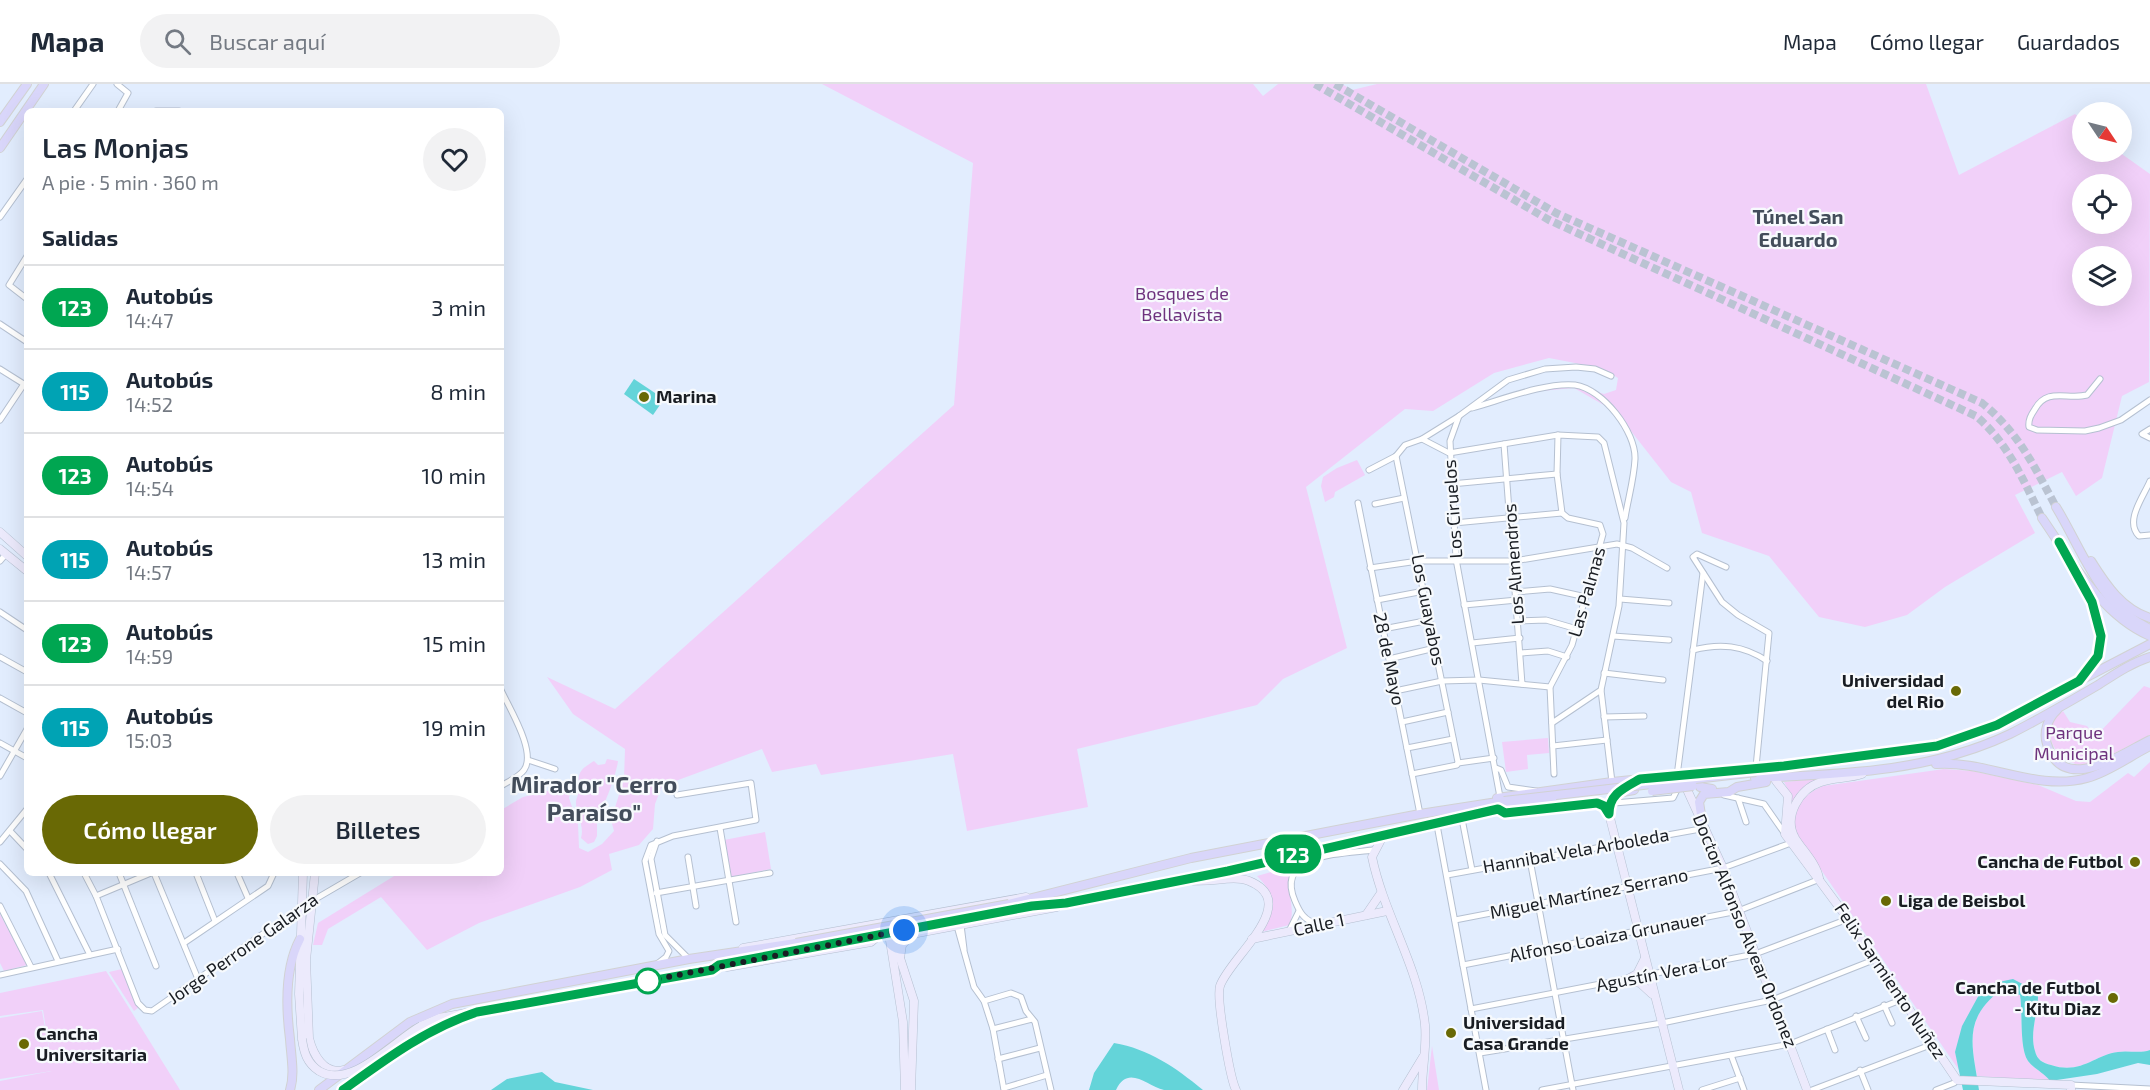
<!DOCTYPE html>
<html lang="es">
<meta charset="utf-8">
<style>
body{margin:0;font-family:"Exo 2",sans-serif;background:#f2f2f3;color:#1f2937;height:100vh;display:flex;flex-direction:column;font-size:22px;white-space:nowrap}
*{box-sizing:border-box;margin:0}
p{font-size:20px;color:#747a83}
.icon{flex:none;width:33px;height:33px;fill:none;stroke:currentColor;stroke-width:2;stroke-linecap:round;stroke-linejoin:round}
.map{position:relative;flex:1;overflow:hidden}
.drawer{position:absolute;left:24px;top:24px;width:480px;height:768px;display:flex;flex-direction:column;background:#fff;border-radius:9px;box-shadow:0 6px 24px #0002}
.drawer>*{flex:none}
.badge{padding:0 12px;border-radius:20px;font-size:21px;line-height:39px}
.needle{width:39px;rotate:125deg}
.controls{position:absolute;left:2072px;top:18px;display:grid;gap:12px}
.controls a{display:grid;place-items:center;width:60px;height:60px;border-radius:50%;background:#fff;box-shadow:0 6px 24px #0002;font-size:30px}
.you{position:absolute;width:30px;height:30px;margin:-15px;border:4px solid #fff;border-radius:50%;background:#1a73e8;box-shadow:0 0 0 9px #1a73e833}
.map>.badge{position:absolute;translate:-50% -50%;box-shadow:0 0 0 3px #fff}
h2{padding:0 18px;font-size:22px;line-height:54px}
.round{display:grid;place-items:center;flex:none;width:63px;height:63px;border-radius:32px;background:#f2f2f3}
.head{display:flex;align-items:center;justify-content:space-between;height:102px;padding:0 18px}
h1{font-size:28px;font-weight:600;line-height:45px}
.primary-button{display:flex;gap:12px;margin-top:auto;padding:12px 18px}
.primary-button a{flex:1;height:69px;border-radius:36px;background:#696905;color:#fff;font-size:24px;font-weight:600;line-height:69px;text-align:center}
.primary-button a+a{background:#f2f2f3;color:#1f2937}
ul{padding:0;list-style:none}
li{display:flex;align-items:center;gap:18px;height:84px;padding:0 18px;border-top:2px solid #e0e1e3}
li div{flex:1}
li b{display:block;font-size:22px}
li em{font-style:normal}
li .badge{min-width:66px;font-weight:700;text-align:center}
header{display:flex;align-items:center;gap:36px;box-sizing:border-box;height:84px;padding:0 30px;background:#fff;border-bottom:2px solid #e0e1e3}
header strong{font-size:28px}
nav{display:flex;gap:33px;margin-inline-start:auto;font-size:21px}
.search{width:420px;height:54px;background:#f2f2f3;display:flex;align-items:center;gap:15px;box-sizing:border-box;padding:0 21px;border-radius:33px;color:#747a83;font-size:22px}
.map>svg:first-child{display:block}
.green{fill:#f1d0f9;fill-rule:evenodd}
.water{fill:#64d4d9}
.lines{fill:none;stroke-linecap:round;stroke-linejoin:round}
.primary-tunnel{stroke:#bac3d2;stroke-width:8;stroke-dasharray:8 4;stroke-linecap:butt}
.street-casing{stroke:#b5c0d1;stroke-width:7}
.secondary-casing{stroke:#b5c0d1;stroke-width:9}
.primary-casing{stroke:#d1d2d3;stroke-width:10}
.street{stroke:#fff;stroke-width:5}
.secondary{stroke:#eceafc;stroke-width:8}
.primary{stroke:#d9d6fa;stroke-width:8}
.secondary-bridge-casing{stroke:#b5c0d1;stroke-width:9;stroke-linecap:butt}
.primary-bridge-casing{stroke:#d1d2d3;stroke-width:10;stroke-linecap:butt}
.secondary-bridge{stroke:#eceafc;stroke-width:8}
.primary-bridge{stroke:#d9d6fa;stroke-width:8}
.line-casing{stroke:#fff;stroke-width:14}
.line{stroke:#00a651;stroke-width:9}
.walk{stroke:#191d23;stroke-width:6;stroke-dasharray:0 10.8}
.poi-dot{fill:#696905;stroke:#f7fafd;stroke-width:2}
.stop-dot{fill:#fff;stroke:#00a651;stroke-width:3}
.labels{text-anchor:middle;stroke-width:4.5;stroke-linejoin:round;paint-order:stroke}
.park-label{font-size:18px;fill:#6e337e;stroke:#f7fafd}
.poi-label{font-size:18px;font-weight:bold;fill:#191d23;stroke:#f7fafd;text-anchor:start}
.street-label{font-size:18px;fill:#191d23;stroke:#f7fafd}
.neighbourhood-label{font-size:20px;font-weight:bold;fill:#434d5b;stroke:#f7fafd}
.district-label{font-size:24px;font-weight:bold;fill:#434d5b;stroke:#f7fafd}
</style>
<header>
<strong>Mapa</strong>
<div class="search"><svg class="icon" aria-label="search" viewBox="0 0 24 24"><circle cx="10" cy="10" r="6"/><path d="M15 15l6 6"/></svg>Buscar aquí</div>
<nav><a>Mapa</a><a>Cómo llegar</a><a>Guardados</a></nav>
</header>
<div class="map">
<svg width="2150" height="1006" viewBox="0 0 2150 1006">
<rect width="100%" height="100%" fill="#e2edfe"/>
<g class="green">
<path d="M822,0H1253L1263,12L1278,0H1342L1352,6L1377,0H1926L1959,91L2075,30L2082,36V68H2119L2150,90L2149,298L2122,312L2102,394L2076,412L2062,388L2015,411L2035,449L1945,503L1907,531L1865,543L1819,533L1769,472L1702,449L1691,408L1671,398L1616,328L1574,304L1507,310L1573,299L1604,310L1616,306L1618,294L1601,284L1549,274L1494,289L1433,327L1405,325L1306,403L1347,564L1283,595L1257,621L1077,665L1088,723L967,747L953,670L821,691L816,680L772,688L762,665L662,702L655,720L653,745L639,761L609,770L612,786L580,803L479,839L427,866L381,813L328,845L322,861H313L318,839L399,789H501V726L523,713L572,701L569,714L578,740L579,764L588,768L602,760L614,747L611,736L624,695L625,665L573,630L547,593L615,625L954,321L973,79ZM2082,100H2121V140H2082ZM2082,172H2121V212H2082Z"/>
<polygon points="1357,376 1365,391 1335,408 1334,413 1325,418 1321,402 1323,393 1337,384"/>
<path d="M2144,602L2150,604V651L2089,682C2060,683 2034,649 2063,627L2070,638L2087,642L2095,653Z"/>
<polygon points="1548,654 1549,669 1527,671 1528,685 1506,688 1502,658"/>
<path d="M607,675L618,677C617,687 604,726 597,731V752L594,758L588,760L581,754C585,741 575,729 576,717C577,712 580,708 579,703C577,688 581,685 594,677L598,681L605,680Z"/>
<path d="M2150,678V966C2139,970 2129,966 2118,968C2094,971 2081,991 2051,981C2044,979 2037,976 2035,967C2029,949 2039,927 2038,908L1989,900L1955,968L1961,989L1795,748C1792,726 1803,710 1823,702L1944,685L1972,687L2038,701L2076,717L2090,718L2128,689L2134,693Z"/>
<polygon points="1818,695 1797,710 1788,729 1791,711 1784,698"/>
<polygon points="765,748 771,785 731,793 724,756"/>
<path d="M1304,775C1300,780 1293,786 1291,791C1285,808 1297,825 1289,841L1261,848C1276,824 1278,813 1257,792L1285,784Z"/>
<polygon points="0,830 27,881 4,887 0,879"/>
<polygon points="122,885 139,923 134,927 109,888"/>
<polygon points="106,887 180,1006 0,1006 0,997 52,987 0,995 0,934 42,927 52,982 43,926 0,932 0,909"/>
<path d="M2000,906L2020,910C2023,928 2019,964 2028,977C2034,985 2044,989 2050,997L1977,992C1970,955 1968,931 2000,906Z"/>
<polygon points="1432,962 1439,1006 1427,1006"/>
</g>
<g class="water">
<polygon points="634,295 664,315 653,331 624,310"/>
<path d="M2013,895L2038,908C2039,927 2029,948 2035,967C2037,976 2043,979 2051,981C2081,991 2094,971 2118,968C2129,966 2139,970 2150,966V981L2138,979L2097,990L2050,997C2044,989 2034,985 2028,977C2019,964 2023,928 2020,911L2001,906C1961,936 1973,964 1979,1006H1963L1955,968L1962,942L1980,909L1989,900Z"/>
<path d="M1114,959C1149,965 1175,983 1203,1006C1191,1006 1176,1006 1164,1006C1147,1002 1128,980 1116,1006H1089L1094,989Z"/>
<polygon points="542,988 555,998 593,1006 491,1006 507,995"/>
</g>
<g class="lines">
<g class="primary-tunnel">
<path d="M1315,0L1549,136L1976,332C2009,360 2023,396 2042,434"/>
<path d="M1335,0L1556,129L1982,319C2019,349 2034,382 2056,423"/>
</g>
<defs>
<g id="street">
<polyline points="117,0 128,9 118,27"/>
<polyline points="74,27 93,0"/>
<polyline points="156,27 179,27"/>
<polyline points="0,133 27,95"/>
<polyline points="27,172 9,201 27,215"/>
<polyline points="0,240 27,258"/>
<polyline points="0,285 27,302"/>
<path d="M2100,295L2087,311C2067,316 2047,303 2035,325C2031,331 2028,336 2029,343L2037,346L2085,347L2099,344L2121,336L2150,316"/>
<path d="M1472,324C1501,316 1546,298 1575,301C1603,305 1636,348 1635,375C1634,395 1628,415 1625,434"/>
<polyline points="0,336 24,300"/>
<polyline points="2150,345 2142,350 2150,354"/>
<polyline points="1422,355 1459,332"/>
<polyline points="1504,360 1522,600"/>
<polyline points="1396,372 1405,361 1422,355 1449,369 1558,351 1598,353 1604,359 1624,439 1619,522 1601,606 1552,639"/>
<polyline points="1396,372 1458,678 1457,681 1412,690"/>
<polyline points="1369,386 1396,372"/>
<path d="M2150,397C2144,412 2124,437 2139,452L2150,451"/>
<polyline points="1451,400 1557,390"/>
<polyline points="1358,419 1420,730"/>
<polyline points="1375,420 1404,414"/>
<polyline points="1454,439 1562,429"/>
<polyline points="0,477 6,470"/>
<polyline points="1726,483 1697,470 1693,473 1722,518 1738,531 1769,549 1756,683"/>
<polyline points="1370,484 1418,477 1514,477 1617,460 1632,464 1667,484"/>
<polyline points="1516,508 1550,505 1586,513"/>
<polyline points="1620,515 1669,519"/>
<polyline points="1377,516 1424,507"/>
<polyline points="1464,521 1517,516"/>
<polyline points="0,528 27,546"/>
<polyline points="1518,537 1546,536 1577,545"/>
<polyline points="1383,545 1430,536"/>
<polyline points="1613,552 1669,556"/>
<polyline points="1472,559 1520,554"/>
<path d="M1693,566C1720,559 1743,561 1767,577"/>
<polyline points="1521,569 1548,567 1567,573"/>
<polyline points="0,573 27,588"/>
<polyline points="1389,575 1435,564"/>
<polyline points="1604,589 1663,596"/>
<path d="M501,606C509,624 537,668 524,686C519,693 509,697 501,702"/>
<polyline points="1601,606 1612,698"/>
<polyline points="1395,607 1442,597 1479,596 1550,603"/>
<polyline points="0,614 27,629"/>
<polyline points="1604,633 1644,632"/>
<polyline points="1402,638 1448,628"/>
<polyline points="0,659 27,674"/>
<polyline points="1553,662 1607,656"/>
<polyline points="1407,664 1453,655"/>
<polyline points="528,676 555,685"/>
<polyline points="1458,679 1494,674"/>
<polyline points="1496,684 1501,686 1508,703 1536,707"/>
<polyline points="1554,690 1550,603 1572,561 1603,450 1600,441 1568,434 1562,429 1557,390 1558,351"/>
<polyline points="0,692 27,645"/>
<polyline points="1677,692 1703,489"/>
<polyline points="1724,711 1764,720 1785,750"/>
<polyline points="1500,713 1456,475 1450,357 1459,332 1508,296 1545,285 1576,283 1595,285 1611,292"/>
<polyline points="1738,714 1746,738"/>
<polyline points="1614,719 1673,714 1679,702"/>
<polyline points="1462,735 1472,786"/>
<polyline points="1437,741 1486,1006"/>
<polyline points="720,744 736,838"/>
<polyline points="10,747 27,765"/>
<polyline points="657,757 651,775 665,851 689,875"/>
<polyline points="0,758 27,725"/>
<polyline points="688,773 696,822"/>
<polyline points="1530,776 1573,1006"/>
<polyline points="0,780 26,807 58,877"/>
<polyline points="49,789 90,871"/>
<polyline points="84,789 96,812 138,919 145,926 152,927 300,824 360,789"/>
<polyline points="119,789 156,882"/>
<polyline points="154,789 198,895"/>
<polyline points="196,789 215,837"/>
<polyline points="237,789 248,814"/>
<polyline points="1447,791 1706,744"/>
<polyline points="656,809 770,789"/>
<polyline points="96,812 151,789"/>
<polyline points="0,822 31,883"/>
<polyline points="1455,836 1723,784 1791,759"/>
<path d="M1317,840C1304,836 1300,829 1295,817C1274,769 1343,770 1373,766"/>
<polyline points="961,841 964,865"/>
<polyline points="957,842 974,903 984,917 993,945 1004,1006"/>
<polyline points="1289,847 1299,827"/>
<polyline points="184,859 268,802 274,789"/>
<polyline points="657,880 666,873 669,867 659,850 645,777 651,761 673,752 756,736 751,699 677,711"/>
<polyline points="1463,881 1738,827 1820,795"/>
<polyline points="0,891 118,865"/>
<polyline points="984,917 1011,909 1021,913 1026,927 1035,938 1051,1006"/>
<polyline points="1884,921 1892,939"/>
<polyline points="1471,925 1755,870 1848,835"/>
<polyline points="1856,932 1866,954"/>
<polyline points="993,945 1032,935"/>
<polyline points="1827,945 1835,966"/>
<polyline points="1480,969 1662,939 1772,916 1876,875"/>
<polyline points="1731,971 1744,1006"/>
<polyline points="998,975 1040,964"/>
<polyline points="1860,986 1868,1006"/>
<polyline points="2071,1001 2150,1005"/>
<polyline points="1004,1004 1047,991"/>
<polyline points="1542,1006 1790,960 1903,915"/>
<polyline points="1702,1006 1740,994"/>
<polyline points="1812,1006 1933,960"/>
<polyline points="1936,1006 1954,999"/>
</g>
<g id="secondary">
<polyline points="0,448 27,472"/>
<polyline points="0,465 27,487"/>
<polyline points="1776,697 1788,712 1785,750 1848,835 1957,996 2071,1001 2071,1006"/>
<polyline points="1684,699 1723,784 1807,1006"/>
<polyline points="1609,730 1679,1006"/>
<path d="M1383,752L1372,773C1384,831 1419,883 1425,941C1427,963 1422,984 1422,1006"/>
<path d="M315,789L306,876L309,954C313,970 324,991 343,986"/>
<path d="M1819,794C1816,779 1803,767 1795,754C1783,733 1799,705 1821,698C1834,693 1848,695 1862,690"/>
<path d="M1189,796C1208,800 1232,790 1249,797C1303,819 1229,874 1220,902C1216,914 1230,994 1236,1006"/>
<polyline points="1366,831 1381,809"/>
<polyline points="895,842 900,874 914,917 911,1006"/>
<polyline points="888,844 903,938 905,1006"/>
<polyline points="1252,855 1387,827"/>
<polyline points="743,864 1026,813"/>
<polyline points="900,874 902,861 912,850 1057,823"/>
<polyline points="727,883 871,858 878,852 878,846"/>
<polyline points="1626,896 1640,899 1652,910"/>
<polyline points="1626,896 1637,890 1645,874"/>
<polyline points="421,942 439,934 466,929"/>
<polyline points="302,955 299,910 303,789"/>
<polyline points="1403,1006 1423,973"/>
</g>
<g id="primary">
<polyline points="0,38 27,0"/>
<polyline points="0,64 44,0"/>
<path d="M2056,423C2084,469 2099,521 2150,545"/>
<path d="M2042,434C2071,476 2101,531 2150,552"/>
<path d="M2091,477C2106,501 2122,525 2150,534"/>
<path d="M2078,493C2097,528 2114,559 2083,593"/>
<path d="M2057,626C2048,634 2043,648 2047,660C2063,712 2121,670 2150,656"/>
<path d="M1936,680C1986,676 2037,708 2087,694C2109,688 2130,672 2150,662"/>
<polyline points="1756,688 1910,667 1981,648 2150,560"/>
<polyline points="1702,689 1698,694 1700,703 1712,705"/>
<path d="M1755,694C1843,690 1930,688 2010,650C2040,635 2069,618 2098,601C2115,590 2131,579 2150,573"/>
<polyline points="1617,709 1634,706"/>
<polyline points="1497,714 1612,698 1761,683"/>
<polyline points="1498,725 1505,729 1597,719 1604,722 1609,730"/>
<polyline points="1609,730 1612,716 1621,706"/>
<polyline points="1702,737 1699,718 1704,710 1729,708 1737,703 1766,698"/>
<polyline points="1009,820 1191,774 1420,730 1504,717"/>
<polyline points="1011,826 1066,819 1228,787 1509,723"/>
<path d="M290,1006C295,990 291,972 290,955C286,924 285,883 300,855"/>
<polyline points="319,1006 410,938 452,920 689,875 796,859"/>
<polyline points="343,1006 412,957 461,933 477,928 691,890 712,886 719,881 797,865"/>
</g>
</defs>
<use href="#street" class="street-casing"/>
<use href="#secondary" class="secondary-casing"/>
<use href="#primary" class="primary-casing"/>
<use href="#street" class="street"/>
<use href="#secondary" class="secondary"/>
<use href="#primary" class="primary"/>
<defs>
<path id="secondary-bridge" d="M302,955C304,969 307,979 319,987C351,1006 394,957 421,942"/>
<g id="primary-bridge">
<polyline points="1652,707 1693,702"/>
<polyline points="1504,717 1756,688"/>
<polyline points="1509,723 1553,718"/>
<polyline points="796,859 1009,820"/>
<polyline points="797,865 1011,826"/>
</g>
</defs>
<use href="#secondary-bridge" class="secondary-bridge-casing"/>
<use href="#primary-bridge" class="primary-bridge-casing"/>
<use href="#secondary-bridge" class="secondary-bridge"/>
<use href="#primary-bridge" class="primary-bridge"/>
</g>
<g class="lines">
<defs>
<path id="line" d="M343,1006C386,975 426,945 477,928L712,886L719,881L1032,822L1066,819L1228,787L1498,725L1505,729L1597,719L1604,722L1609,730C1609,710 1624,704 1640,695L1784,682L1937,662L1997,641L2079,597L2098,572L2101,552L2092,518L2059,458"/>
</defs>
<use href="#line" class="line-casing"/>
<use href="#line" class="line"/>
<polyline class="walk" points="648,897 904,846"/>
</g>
<g class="poi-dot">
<circle cx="644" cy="313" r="6"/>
<circle cx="1956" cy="607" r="6"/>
<circle cx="2135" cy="778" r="6"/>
<circle cx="1886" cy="817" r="6"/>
<circle cx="2113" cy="914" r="6"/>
<circle cx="1451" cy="949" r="6"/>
<circle cx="24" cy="960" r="6"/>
</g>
<circle class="stop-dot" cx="648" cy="897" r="12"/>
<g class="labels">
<g class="park-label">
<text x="1182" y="216">Bosques de<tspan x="1182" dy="21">Bellavista</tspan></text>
<text x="2074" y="655">Parque<tspan x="2074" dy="21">Municipal</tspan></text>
</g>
<g class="poi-label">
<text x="656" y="319">Marina</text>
<text x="1944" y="603" text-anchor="end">Universidad<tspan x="1944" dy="21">del Rio</tspan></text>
<text x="2123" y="784" text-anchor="end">Cancha de Futbol</text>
<text x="1898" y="823">Liga de Beisbol</text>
<text x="2101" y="910" text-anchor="end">Cancha de Futbol<tspan x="2101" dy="21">- Kitu Diaz</tspan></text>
<text x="1463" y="945">Universidad<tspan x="1463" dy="21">Casa Grande</tspan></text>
<text x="36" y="956">Cancha<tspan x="36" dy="21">Universitaria</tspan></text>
</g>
<g class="street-label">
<text transform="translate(1453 425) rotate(-94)" y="6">Los Ciruelos</text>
<text transform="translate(1514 480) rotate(-94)" y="6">Los Almendros</text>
<text transform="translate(1587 508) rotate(-74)" y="6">Las Palmas</text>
<text transform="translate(1428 526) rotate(79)" y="6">Los Guayabos</text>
<text transform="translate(1389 575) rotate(78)" y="6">28 de Mayo</text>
<text transform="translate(1576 767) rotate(-10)" y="6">Hannibal Vela Arboleda</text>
<text transform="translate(1589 810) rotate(-11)" y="6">Miguel Martínez Serrano</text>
<text transform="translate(1319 841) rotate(-12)" y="6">Calle 1</text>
<text transform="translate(1745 847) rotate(68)" y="6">Doctor Alfonso Alvear Ordonez</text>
<text transform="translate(1608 853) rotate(-11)" y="6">Alfonso Loaiza Grunauer</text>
<text transform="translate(243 865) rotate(-35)" y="6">Jorge Perrone Galarza</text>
<text transform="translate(1662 889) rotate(-11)" y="6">Agustín Vera Lor</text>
<text transform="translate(1890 897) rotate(56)" y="6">Felix Sarmiento Nuñez</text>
</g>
<g class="neighbourhood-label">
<text x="1798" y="140">Túnel San<tspan x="1798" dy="23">Eduardo</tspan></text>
</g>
<g class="district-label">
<text x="594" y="709">Mirador "Cerro<tspan x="594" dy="28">Paraíso"</tspan></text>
</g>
</g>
</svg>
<div class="controls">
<a><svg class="needle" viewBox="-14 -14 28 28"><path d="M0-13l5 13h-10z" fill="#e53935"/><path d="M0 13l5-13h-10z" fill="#747a83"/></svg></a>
<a><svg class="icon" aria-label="locate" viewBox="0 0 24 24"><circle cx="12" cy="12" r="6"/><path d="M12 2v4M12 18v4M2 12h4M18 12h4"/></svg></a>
<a><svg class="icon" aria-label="layers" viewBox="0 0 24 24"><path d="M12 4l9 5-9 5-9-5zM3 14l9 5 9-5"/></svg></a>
</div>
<div class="you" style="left:904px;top:846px"></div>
<b class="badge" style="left:1293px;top:770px;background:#00a651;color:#fff">123</b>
<section class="drawer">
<div class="head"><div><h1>Las Monjas</h1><p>A pie · 5 min · 360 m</p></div><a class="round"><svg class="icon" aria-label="heart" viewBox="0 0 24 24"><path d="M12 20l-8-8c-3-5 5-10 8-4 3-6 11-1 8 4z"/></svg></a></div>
<h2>Salidas</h2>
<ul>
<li><span class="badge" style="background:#00a651;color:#fff">123</span><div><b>Autobús</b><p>14:47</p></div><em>3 min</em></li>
<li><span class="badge" style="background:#00a3b4;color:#fff">115</span><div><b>Autobús</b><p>14:52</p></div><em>8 min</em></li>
<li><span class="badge" style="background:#00a651;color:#fff">123</span><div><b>Autobús</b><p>14:54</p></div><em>10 min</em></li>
<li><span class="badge" style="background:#00a3b4;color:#fff">115</span><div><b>Autobús</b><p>14:57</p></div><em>13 min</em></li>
<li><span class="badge" style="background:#00a651;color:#fff">123</span><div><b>Autobús</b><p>14:59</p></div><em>15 min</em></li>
<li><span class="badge" style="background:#00a3b4;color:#fff">115</span><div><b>Autobús</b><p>15:03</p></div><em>19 min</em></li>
</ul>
<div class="primary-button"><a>Cómo llegar</a><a>Billetes</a></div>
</section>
</div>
